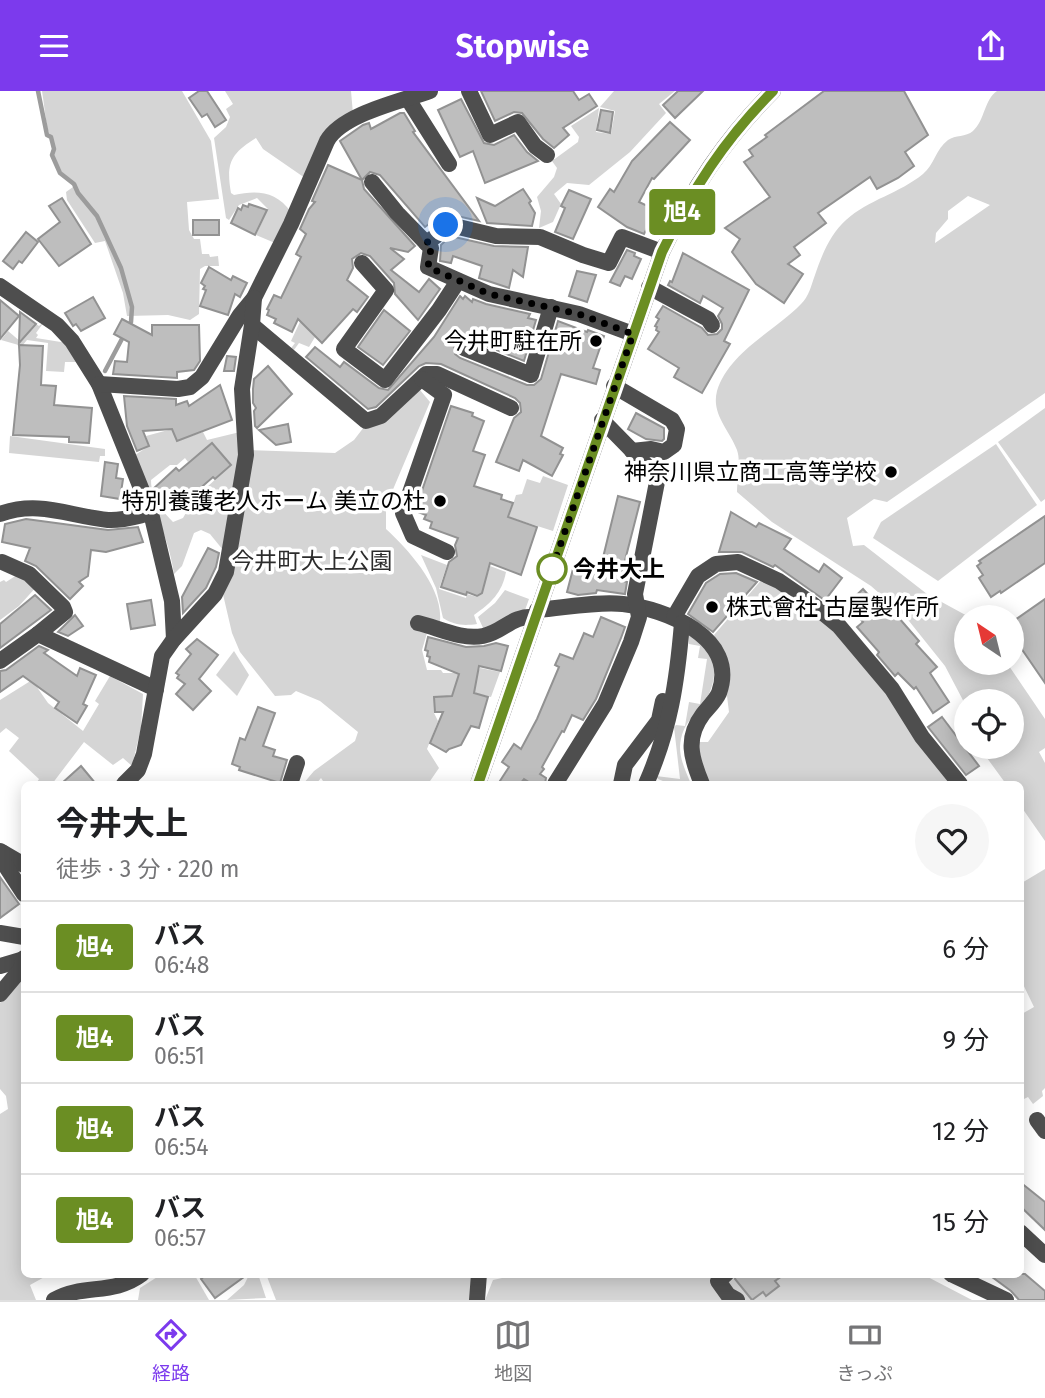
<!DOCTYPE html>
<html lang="ja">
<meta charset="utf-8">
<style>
body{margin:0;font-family:"Fira Sans","Noto Sans JP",sans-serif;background:#f6f6f6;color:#202124;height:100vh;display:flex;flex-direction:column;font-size:26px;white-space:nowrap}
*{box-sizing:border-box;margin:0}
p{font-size:23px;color:#757577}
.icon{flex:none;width:38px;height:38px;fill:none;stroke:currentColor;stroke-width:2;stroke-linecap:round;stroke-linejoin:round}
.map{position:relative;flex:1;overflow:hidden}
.side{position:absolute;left:21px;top:690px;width:1003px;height:497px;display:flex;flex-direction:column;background:#fff;border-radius:10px;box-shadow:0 4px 18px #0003}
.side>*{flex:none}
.badge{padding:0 14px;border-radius:5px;font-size:24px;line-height:46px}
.needle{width:46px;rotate:325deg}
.controls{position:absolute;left:954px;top:514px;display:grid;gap:14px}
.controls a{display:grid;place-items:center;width:70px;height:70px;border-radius:50%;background:#fff;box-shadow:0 4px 18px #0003;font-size:35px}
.you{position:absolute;width:35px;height:35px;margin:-18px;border:5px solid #fff;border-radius:50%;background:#1a73e8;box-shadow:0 0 0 10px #1a73e833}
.map>.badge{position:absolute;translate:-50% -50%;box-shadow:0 0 0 4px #fff}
.round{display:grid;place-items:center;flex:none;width:74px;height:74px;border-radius:37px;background:#f6f6f6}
.headline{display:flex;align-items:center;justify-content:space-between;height:119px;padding:0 35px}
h1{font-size:33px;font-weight:700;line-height:52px}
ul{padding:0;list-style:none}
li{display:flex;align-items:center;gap:21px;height:91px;padding:0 35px;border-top:2px solid #e0e0e0}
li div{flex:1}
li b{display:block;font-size:26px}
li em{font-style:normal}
li .badge{min-width:77px;font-weight:700;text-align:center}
header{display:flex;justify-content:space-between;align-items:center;height:91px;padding:0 35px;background:#7c3aed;color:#fff;font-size:32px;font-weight:700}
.tab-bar{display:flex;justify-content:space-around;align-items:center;height:98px;border-top:2px solid #e0e0e0;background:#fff;font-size:19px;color:#757577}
.tab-bar a{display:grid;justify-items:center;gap:4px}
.tab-bar .selected{color:#7c3aed}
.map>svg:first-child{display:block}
.green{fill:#d5d5d5;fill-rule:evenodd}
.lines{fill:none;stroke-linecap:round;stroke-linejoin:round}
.stream{stroke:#9c9c9c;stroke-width:4.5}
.building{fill:#bebebe;stroke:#929292;stroke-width:2}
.minor{stroke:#4e4e4e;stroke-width:16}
.line-casing{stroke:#fff;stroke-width:16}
.line{stroke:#6b8e23;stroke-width:10}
.walk{stroke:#000;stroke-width:7;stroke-dasharray:0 12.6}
.poi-dot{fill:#000;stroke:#fff;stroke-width:2.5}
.stop-dot{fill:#fff;stroke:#6b8e23;stroke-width:3.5}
.labels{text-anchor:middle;stroke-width:7;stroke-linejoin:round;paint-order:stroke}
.poi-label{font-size:23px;fill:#000;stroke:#fff;text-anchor:end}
.park-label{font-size:23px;fill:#2c2c2c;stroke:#fff}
.stop-label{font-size:23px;font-weight:bold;fill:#000;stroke:#fff;text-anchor:start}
</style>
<header><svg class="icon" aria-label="menu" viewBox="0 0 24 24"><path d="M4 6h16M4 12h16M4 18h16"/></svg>Stopwise<svg class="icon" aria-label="share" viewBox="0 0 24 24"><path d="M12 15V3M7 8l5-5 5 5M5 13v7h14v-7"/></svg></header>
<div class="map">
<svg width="1045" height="1209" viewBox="0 0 1045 1209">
<rect width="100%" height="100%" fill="#fff"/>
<g class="green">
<path d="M42,0H182L211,50L219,108L187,111L189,139L194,148H200L202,163H209L210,166L218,165L219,175H205L200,178L199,223L190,229L168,224L127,225L123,202L105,150L95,152L67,109L66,101L73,96L74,91L62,81L53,64C56,51 50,47 47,36C45,24 44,12 42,0Z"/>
<path d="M225,0H351L353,23L305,87L263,58L256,47C230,63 226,73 231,102L234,104C257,99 276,100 291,121L275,152L256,144L268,118L257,107L239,114L229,129L226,127L214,47L226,36L230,26L226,18L233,13Z"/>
<polygon points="614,0 675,0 659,13 666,22 630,61 589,94 567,92 554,103 561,113 553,131 539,137 541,120 537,106 554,86 557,77 552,70 578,51 579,46 571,35 599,17 596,41 611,43 615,20 600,16"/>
<path d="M997,0H1045V302L887,411L874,408L847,427L853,455L864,454L927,503L971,527H966V572H1007L1045,628V657L1039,661L1045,672V750L1020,714V693H1006L979,656H1012V611H966V615L945,575L905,525L871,495L772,431L737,401C737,389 741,370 737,359C729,338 711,323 717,300C729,261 775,240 801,213C809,205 811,195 815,184C821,166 830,143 846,129C868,109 900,102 923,83C934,74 936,58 948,49C955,44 966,46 973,40C985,29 984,9 997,0ZM968,105L990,114L935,152L936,142L948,128V120Z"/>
<polygon points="328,171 307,237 315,246 309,256 299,252 291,263 289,260 295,252 291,250"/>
<polygon points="44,231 36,242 38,244 36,247 67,252 79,271 65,271 64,281 46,280 48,252 27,249 22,255 1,249 8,240 21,251 36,233 39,235"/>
<path d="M420,299L430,311L386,415V438C410,460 450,504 438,539L427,542L422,559L427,579H441L443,582H456L464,579L478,581L480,577L500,581L491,606L471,601L472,596L456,592L447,621L446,605L434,606V622L438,630L427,658L439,677L428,693H325L321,687L316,693H303L314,680L355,650L358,641L320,610L296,600L291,604L275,605L240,561L232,542L222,499L248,359L335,362L354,349L364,336Z"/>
<polygon points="1045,317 1045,408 1041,411 998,351"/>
<path d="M172,338L177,350L203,341L207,349L240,341L243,364L223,459L210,443L201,439L194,442L182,475L174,483C168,442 148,404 132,366L149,355L146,345ZM216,357L231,374L194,408L183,427L173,431C161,419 151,407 151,389L170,374H177L185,367L188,371L198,363L201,365L209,363Z"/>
<polygon points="10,345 105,358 105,365 100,365 99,371 9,362"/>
<polygon points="996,353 1037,414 938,490 873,447 881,431"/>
<polygon points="543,385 568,394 553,440 509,426 516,404 522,403 527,388 540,392"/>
<path d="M421,464L447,474L439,498L466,507L467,503L477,506L482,502L490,475L506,481C502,502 491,512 474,524L477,533C463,535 454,534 443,527L436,497Z"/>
<polygon points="17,484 38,494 19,515 0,529 0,491 4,489 6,491"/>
<polygon points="764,486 834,534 874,582 953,693 709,693 698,671 698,651 708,651 729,621 721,557 714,544"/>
<polygon points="505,499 529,508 524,522 484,539 478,526 495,512"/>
<path d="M688,543C694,547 701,551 706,556C719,568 715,595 706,608C695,627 682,630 680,656C680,669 686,681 691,693H670L658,688L656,685L680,688L674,636L676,634L685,635L689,611L700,613L707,568L698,567L700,555L689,553Z"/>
<polygon points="234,560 249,584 237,605 216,584"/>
<polygon points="110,585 143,603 141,637 132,675 123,667 113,674 84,651 52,693 36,693 39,688 9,660 19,647 6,637 0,642 0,609 32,589 48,612 83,640 99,613 95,610"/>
<path d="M1045,778V997L1042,1000L1043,1005L1033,1013L1028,1006L1024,1008C1019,1001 1020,995 1023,987L1020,982V924L1034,916L1020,887V793Z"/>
<polygon points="24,880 24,1183 48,1184 30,1194 36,1209 0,1209 0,1023 8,1018 6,1005 0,998 0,912"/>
<polygon points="162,1183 194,1183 209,1209 138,1209 140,1197"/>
<polygon points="245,1183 258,1183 266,1207 227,1209 244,1194 248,1186"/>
<polygon points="266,1183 474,1183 470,1209 276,1209"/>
<polygon points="521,1183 922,1183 972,1209 485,1209 493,1189"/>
</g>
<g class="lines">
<g class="stream">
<polyline points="38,0 47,44 51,46 54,58 52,64 60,82 74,93 78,102 97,125 121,177 132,216 131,231 128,236"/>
<polyline points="105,280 124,244"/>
</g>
</g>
<g class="building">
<polygon points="199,0 207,0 226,29 215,36 207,23 202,26 189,7"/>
<polygon points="481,0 573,0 579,9 589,3 597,15 563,37 569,44 554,57 543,48 522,22 514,21 495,30"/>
<polygon points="678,0 703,0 675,27 663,14"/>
<polygon points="824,0 904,0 928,44 905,61 914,75 898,87 877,98 870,86 818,122 826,132 794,156 800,164 788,173 803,183 784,212 756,193 732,161 740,148 725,137 770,106 744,71 753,65 749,59 767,46 765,44"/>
<polygon points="461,8 484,52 494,54 514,44 527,61 538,70 485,92 473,60 460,66 438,19"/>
<polygon points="601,19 613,21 610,42 597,39"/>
<polygon points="400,22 404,22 415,40 413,41 479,130 448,123 449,118 425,136 380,84 370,81 362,89 340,50 363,34 369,32 371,38"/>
<polygon points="670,31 690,49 654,88 652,87 639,111 656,119 644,143 627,136 598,116 610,98 614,101 632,70"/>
<polygon points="328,74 362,89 364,98 415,155 408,161 390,157 404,168 391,179 419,201 429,188 440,198 418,229 395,203 394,192 370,165 361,162 352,168 353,177 347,189 368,206 357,221 353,218 322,252 298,228 292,241 274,232 276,228 267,224 269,219 267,218 274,204 281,207 301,166 296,163 306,143 300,138 309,118 315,111 312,110"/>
<polygon points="523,98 531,110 529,112 535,122 532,135 487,132 477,107 495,115"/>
<polygon points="569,99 591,108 573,148 555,141 565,117 561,115"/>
<polygon points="62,107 91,153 59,175 38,148 60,131 49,115"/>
<polygon points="249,113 267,119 255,144 231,132 238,117 241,119 243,114 248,116"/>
<rect x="193" y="129" width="26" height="15"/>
<polygon points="26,141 38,151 22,172 19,170 13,178 3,170"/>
<polygon points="450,145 494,155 528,156 523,186 513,179 509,197 479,187 482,175 453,165 451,172 440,170 441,154"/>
<polygon points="627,159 635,162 634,165 641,168 632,188 625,185 620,195 610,191"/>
<polygon points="683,162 749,199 724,250 730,253 702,302 674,286 679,277 648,258 659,241 656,239 657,236 655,235 659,228 656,226 663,215 702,237 708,244 717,243 722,238 722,233 718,225 723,217 703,205 700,212 668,194 670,190 672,191"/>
<polygon points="209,176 231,189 233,185 247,192 240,206 235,203 228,224 200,215 206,199 203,198 205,195 201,192"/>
<polygon points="577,180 596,184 587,211 569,205"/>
<polygon points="460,205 463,208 465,205 472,211 473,208 486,213 530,223 528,227 536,229 524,270 467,247 458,248 454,254 455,263 460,267 527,294 534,294 541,288 558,230 587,241 588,239 604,245 593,277 600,279 596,293 561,283 541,345 563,357 560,363 563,364 552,385 523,369 519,380 496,371 514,327 521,321 520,312 515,307 441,273 426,272 419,275 376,316 368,318 306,266 315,256 340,276 344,271 379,297 388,299 434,246"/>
<polygon points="93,206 105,227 81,240 76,233 73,235 65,222"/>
<polygon points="0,209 19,225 0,248"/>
<polygon points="384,219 410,240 383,274 358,256"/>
<polygon points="20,221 36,233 19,252"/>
<polygon points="122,228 152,244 152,234 199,234 200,270 194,279 177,281 177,287 113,283 115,270 127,271 129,251 114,243"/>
<polygon points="19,254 43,255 41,294 56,295 54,314 92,317 89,352 69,351 69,346 13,344 20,274"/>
<polygon points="227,265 236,266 234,280 224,280"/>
<polygon points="268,275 292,303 257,337 255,335 254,320 256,317 253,312 253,298 254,288"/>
<polygon points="220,294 232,329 177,350 172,338 143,340 149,355 137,360 127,335 124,305 176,308 176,314 187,310 189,315"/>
<polygon points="451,315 473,322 472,325 484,330 473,360 485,364 474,395 502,404 501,408 513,412 508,426 537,436 521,484 490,472 482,502 477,505 467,501 466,504 441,496 449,471 457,465 455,454 458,447 430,437 432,431 424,428 426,424 415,420"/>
<polygon points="636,322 664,337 664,348 662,350 646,348 628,338"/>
<polygon points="288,333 291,351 276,354 259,339"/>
<polygon points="212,352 231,374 215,388 213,386 173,421 153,398 176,377 179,380"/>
<polygon points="105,371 118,373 116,387 123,388 120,408 101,405"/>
<polygon points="618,405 640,411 620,489 627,491 625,503 597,499 596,502 578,504 567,501 573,478 599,483"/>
<polygon points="731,421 756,436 759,432 791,448 784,458 819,481 824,473 842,487 826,508 823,508 775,474 773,476 742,461 719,461"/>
<polygon points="1045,425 1045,472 1001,502 1000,500 991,506 979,487 983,484 977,475 981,472 979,470"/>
<polygon points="26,428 108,439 138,436 143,451 106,461 91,459 88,485 79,491 83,495 70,508 36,475 25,470 30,457 2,451 5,433"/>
<polygon points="208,457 219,462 216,476 206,497 183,522 182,506"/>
<polygon points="736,482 757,491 713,541 688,523 706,492 720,483"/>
<polygon points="863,498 879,516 885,511 919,550 916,553 937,576 930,582 949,611 933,622 916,596 914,598 898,582 895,585 877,564 879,561 857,536 863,531 847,513"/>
<polygon points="35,504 51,519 0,557 0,533"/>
<polygon points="1045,508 1045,592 1012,544 1012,531"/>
<polygon points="151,509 155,534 131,538 127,513"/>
<polygon points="75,524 83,535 68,545 58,541"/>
<polygon points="601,526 625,536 621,547 596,608 583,629 572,624 564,641 562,640 542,676 544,678 540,683 546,687 545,693 532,693 524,688 520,693 498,693 509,676 502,671 514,653 521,658 537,628 559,576 555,574 560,563 573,568 584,542 593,546"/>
<polygon points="428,546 466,556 484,555 496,552 508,555 501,580 479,575 474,602 488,606 479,637 471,635 461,654 449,658 446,661 430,652 443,621 435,621 434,606 452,605 459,583 429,571 430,566 427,565 428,560 425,559"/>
<polygon points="197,548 218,564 199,588 211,600 193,619 176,603 185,593 177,587 179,584 176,582 191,563 186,558"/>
<polygon points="39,555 48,559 44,562 77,585 80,577 96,584 83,613 87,615 77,632 55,617 59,611 23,585 0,601 0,580 6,579"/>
<polygon points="258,616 275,622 263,655 275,659 273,665 287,669 280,692 239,679 240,676 232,673 240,647 245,649"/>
<polygon points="942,626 979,675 966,684 928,636"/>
<polygon points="81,675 96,693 61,693"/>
<polygon points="0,786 19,813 0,827"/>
<polygon points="1020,1091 1045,1111 1045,1139 1020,1115"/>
<polygon points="207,1183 248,1183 215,1207 201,1188"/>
<polygon points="736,1183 785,1183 775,1190 779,1195 766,1205 763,1201 752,1209 735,1188"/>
<polygon points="988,1183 1025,1183 1045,1200 1045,1209 1019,1209 1011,1200"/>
</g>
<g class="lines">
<g class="minor">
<polyline points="469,0 490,44 518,31 535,55 547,64"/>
<polyline points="408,8 449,73"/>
<polyline points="372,91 397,122 431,157 428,176 489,203 579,223 633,243"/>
<polyline points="426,152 436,145 446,133 496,145 540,146 583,164 609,172 622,146 662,161"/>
<polyline points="362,172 386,199 344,258 385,289 439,219 458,190"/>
<polyline points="0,195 57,234 72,250 99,293 151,422 172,510 174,548"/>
<polyline points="649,196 708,228 712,234"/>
<polyline points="252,234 366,330 381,325 426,283 437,283 511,317"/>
<polyline points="464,257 531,284 551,216"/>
<polyline points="422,288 444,304 403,422 413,445 447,461"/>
<path d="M99,293L178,298L190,296L202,286L240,224L254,207L291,133L327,50C342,23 402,10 430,0"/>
<polyline points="614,295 672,329 677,338 674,354 664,361 651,358 632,360"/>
<path d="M0,423C39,409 69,425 108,429C123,430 137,425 151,422"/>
<polyline points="2,471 29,483 63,516 65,521 38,543"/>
<path d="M537,519C564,517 598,510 623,513C665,518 739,546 719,602C716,609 708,617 703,623C685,647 691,667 702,693"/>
<polyline points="674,526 698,485 716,473 738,471 779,490 811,512 839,535 892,598 922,646 960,693"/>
<path d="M418,532C439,537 461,549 483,545C504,541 511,524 535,526"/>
<polyline points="0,570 38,543 156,598"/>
<polyline points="124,693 138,679 144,663 162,565 174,548 215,503 226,481 246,364 242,298 252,234 254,207"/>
<polyline points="290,693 297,672"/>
<path d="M478,693L662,161C692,98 724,49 773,0"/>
<polyline points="555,693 605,613 631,551 639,526 635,503 657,391 652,380 602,329"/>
<polyline points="621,693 625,674 659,629 663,610"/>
<path d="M646,693C670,638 677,592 682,532"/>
<polyline points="0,760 24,774"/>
<polyline points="3,762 3,771 24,803"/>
<polyline points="0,842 24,846"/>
<polyline points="0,875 24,868"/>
<polyline points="0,903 21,878 24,867"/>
<polyline points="1037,1029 1045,1040"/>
<polyline points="1020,1141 1045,1164"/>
<polyline points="726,1183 718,1190 728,1204 737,1209"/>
<polyline points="951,1183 1006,1209"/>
<path d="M54,1209C84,1192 113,1205 142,1183"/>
<polyline points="477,1209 479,1183"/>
</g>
</g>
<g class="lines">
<defs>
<path id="line" d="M478,693L662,161C692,99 724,49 773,0"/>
</defs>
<use href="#line" class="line-casing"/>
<use href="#line" class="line"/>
<polyline class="walk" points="446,134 436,145 426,152 431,157 428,176 489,203 579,223 633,243 552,478"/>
</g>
<g class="poi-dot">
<circle cx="596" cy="250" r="7"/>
<circle cx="891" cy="381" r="7"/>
<circle cx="440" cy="410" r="7"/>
<circle cx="712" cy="516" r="7"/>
</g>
<circle class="stop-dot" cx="552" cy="478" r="14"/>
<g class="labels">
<g class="poi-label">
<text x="582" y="258">今井町駐在所</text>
<text x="877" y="389">神奈川県立商工高等学校</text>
<text x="426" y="418">特別養護老人ホーム 美立の杜</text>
<text x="726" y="524" text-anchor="start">株式會社 古屋製作所</text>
</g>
<g class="park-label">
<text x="312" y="478">今井町大上公園</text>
</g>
<g class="stop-label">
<text x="573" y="486">今井大上</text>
</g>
</g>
</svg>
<div class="controls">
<a><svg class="needle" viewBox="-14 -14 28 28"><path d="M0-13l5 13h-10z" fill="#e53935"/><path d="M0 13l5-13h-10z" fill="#757577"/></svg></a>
<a><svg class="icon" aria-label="locate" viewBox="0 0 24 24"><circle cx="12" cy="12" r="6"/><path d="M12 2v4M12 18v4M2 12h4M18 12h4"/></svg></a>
</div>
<div class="you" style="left:446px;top:134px"></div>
<b class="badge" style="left:682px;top:121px;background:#6b8e23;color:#fff">旭4</b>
<section class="side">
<div class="headline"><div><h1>今井大上</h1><p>徒歩 · 3 分 · 220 m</p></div><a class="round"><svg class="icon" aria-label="heart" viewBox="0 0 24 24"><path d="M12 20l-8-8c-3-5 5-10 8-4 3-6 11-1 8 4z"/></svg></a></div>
<ul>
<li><span class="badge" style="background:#6b8e23;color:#fff">旭4</span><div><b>バス</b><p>06:48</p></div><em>6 分</em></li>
<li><span class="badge" style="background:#6b8e23;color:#fff">旭4</span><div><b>バス</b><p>06:51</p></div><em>9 分</em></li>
<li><span class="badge" style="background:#6b8e23;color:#fff">旭4</span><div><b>バス</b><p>06:54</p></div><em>12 分</em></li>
<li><span class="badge" style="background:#6b8e23;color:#fff">旭4</span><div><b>バス</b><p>06:57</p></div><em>15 分</em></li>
</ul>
</section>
</div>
<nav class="tab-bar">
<a class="selected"><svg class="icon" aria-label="directions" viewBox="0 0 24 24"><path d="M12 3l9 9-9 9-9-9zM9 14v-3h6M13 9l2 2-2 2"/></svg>経路</a>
<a><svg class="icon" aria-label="map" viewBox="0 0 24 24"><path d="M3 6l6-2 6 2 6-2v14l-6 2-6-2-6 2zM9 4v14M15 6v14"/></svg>地図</a>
<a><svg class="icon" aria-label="tickets" viewBox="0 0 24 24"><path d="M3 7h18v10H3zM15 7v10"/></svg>きっぷ</a>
</nav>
